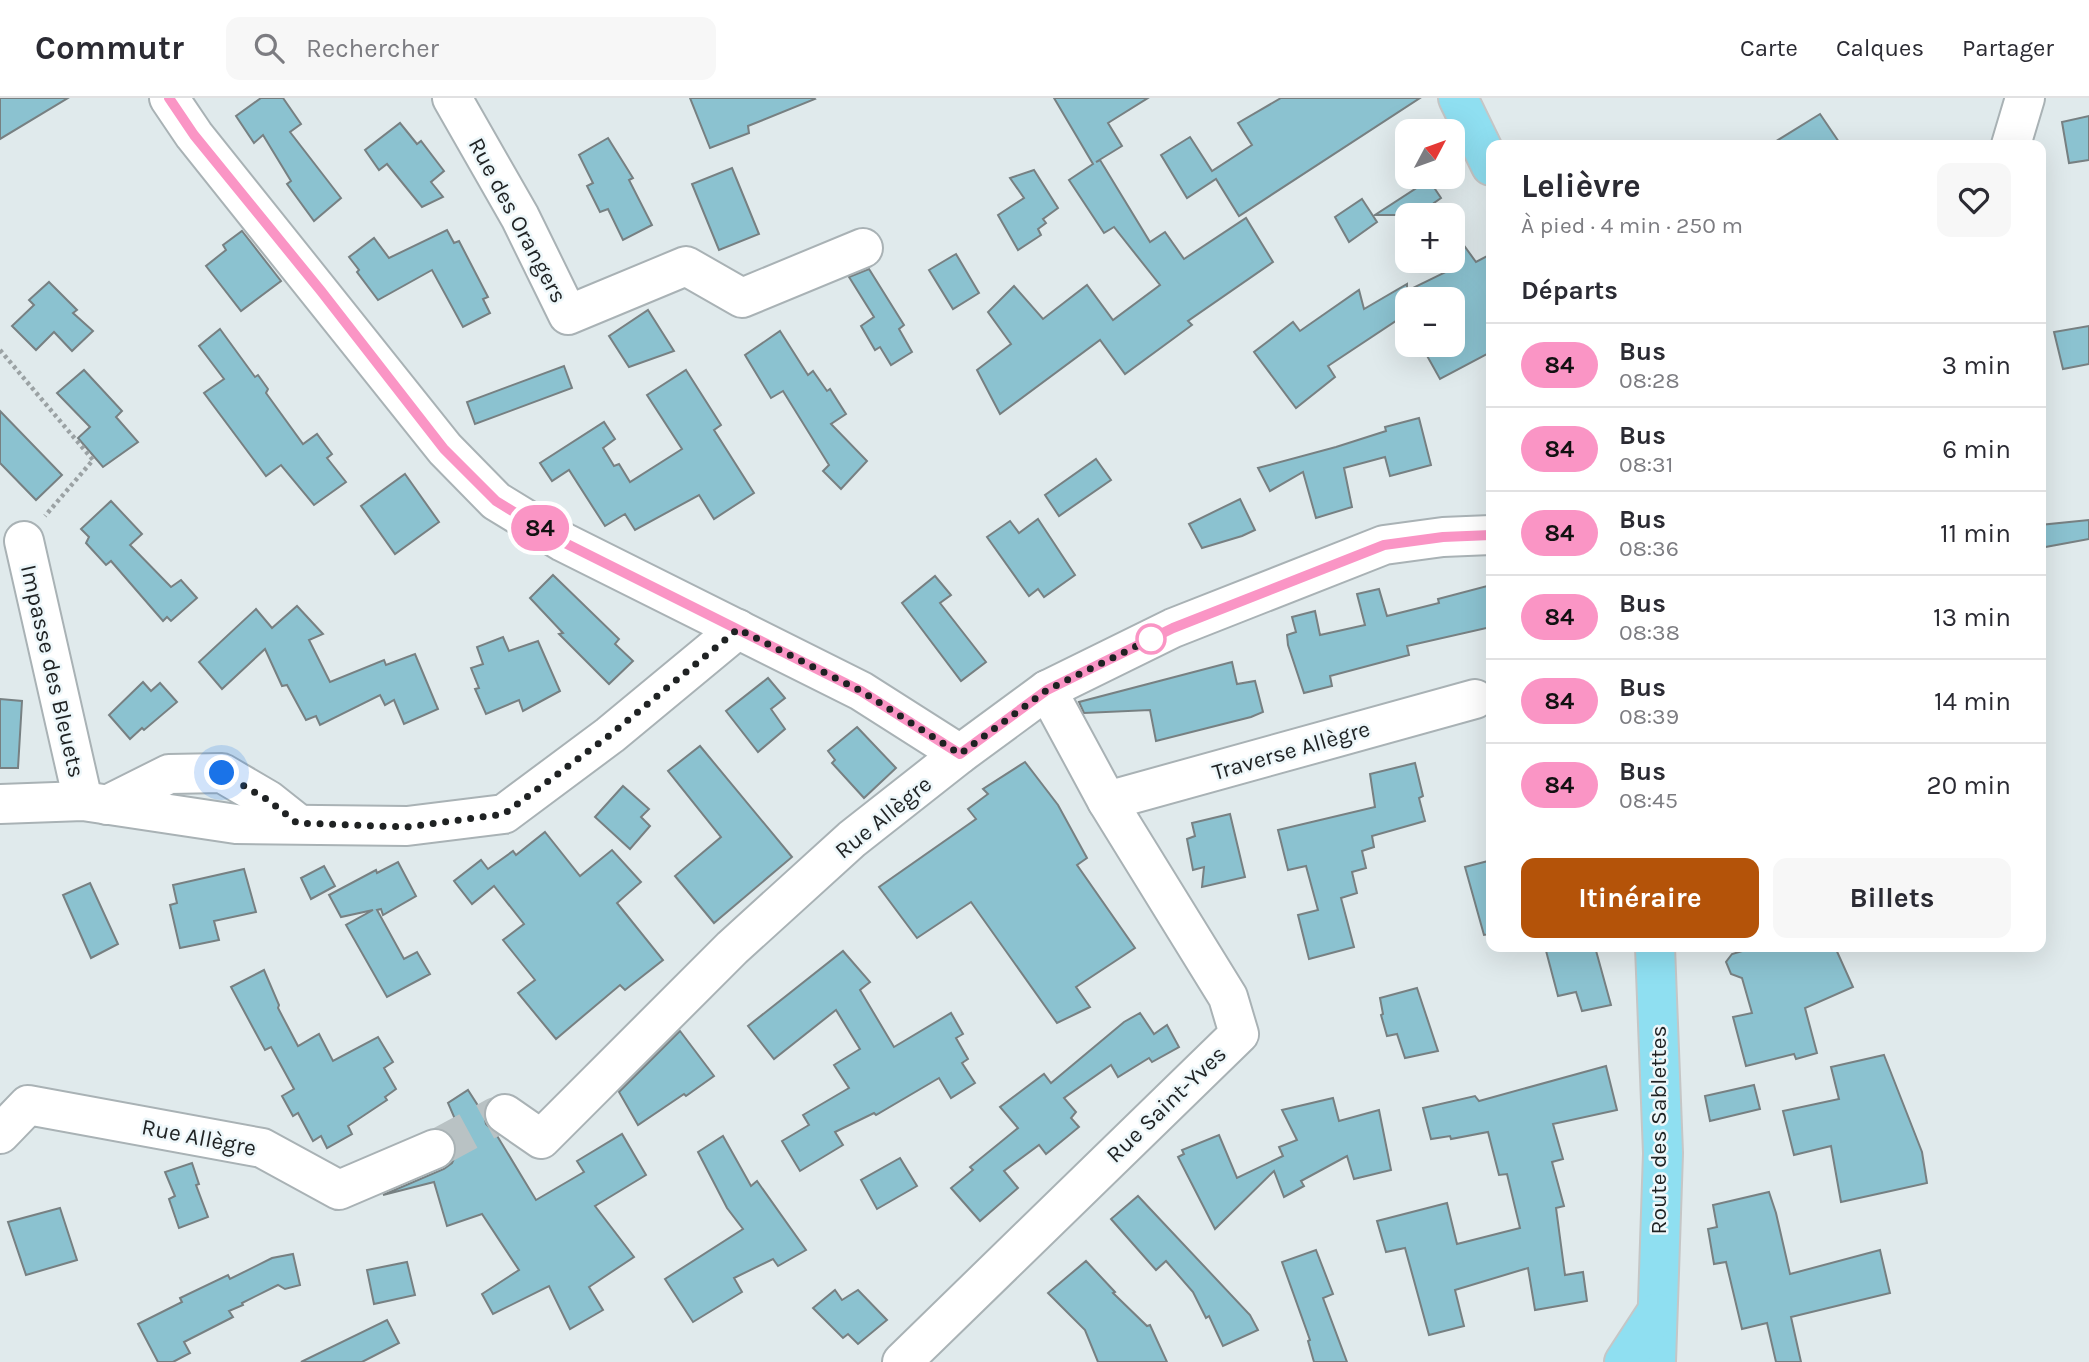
<!DOCTYPE html>
<html lang="fr">
<meta charset="utf-8">
<style>
body{margin:0;font-family:Karla,sans-serif;background:#f7f7f7;color:#2b2b33;height:100vh;display:flex;flex-direction:column;font-size:26px;white-space:nowrap}
*{box-sizing:border-box;margin:0}
p{font-size:23px;color:#7c7c81}
.icon{flex:none;width:38px;height:38px;fill:none;stroke:currentColor;stroke-width:2;stroke-linecap:round;stroke-linejoin:round}
.map{position:relative;flex:1;overflow:hidden}
.side{position:absolute;left:1486px;top:42px;width:560px;height:812px;display:flex;flex-direction:column;background:#fff;border-radius:14px;box-shadow:0 7px 28px #0002}
.side>*{flex:none}
.badge{padding:0 14px;border-radius:23px;font-size:24px;line-height:46px}
.needle{width:46px;rotate:49deg}
.fabs{position:absolute;left:1395px;top:21px;display:grid;gap:14px}
.fabs a{display:grid;place-items:center;width:70px;height:70px;border-radius:14px;background:#fff;box-shadow:0 7px 28px #0002;font-size:35px}
.you{position:absolute;width:35px;height:35px;margin:-18px;border:5px solid #fff;border-radius:50%;background:#1a73e8;box-shadow:0 0 0 10px #1a73e833}
.map>.badge{position:absolute;translate:-50% -50%;box-shadow:0 0 0 4px #fff}
h2{padding:0 35px;font-size:26px;line-height:63px}
.round{display:grid;place-items:center;flex:none;width:74px;height:74px;border-radius:14px;background:#f7f7f7}
.headline{display:flex;align-items:center;justify-content:space-between;height:119px;padding:0 35px}
h1{font-size:33px;font-weight:700;line-height:52px}
.action{display:flex;gap:14px;margin-top:auto;padding:14px 35px}
.action a{flex:1;height:80px;border-radius:14px;background:#b45309;color:#fff;font-size:28px;font-weight:700;line-height:80px;text-align:center}
.action a+a{background:#f7f7f7;color:#2b2b33}
ul{padding:0;list-style:none}
li{display:flex;align-items:center;gap:21px;height:84px;padding:0 35px;border-top:2px solid #e1e1e2}
li div{flex:1}
li b{display:block;font-size:26px}
li em{font-style:normal}
li .badge{min-width:77px;font-weight:700;text-align:center}
header{display:flex;align-items:center;gap:42px;box-sizing:border-box;height:98px;padding:0 35px;background:#fff;border-bottom:2px solid #e1e1e2}
header strong{font-size:33px}
nav{display:flex;gap:38px;margin-inline-start:auto;font-size:24px}
.search{width:490px;height:63px;background:#f7f7f7;display:flex;align-items:center;gap:18px;box-sizing:border-box;padding:0 24px;border-radius:14px;color:#7c7c81;font-size:26px}
.map>svg:first-child{display:block}
.building{fill:#8bc2d0;stroke:#778082;stroke-width:2}
.lines{fill:none;stroke-linecap:round;stroke-linejoin:round}
.minor-tunnel{stroke:#b9c2c4;stroke-width:38;stroke-dasharray:38 19;stroke-linecap:butt}
.minor-casing{stroke:#a9b2b5;stroke-width:42}
.major-casing{stroke:#c5c6c6;stroke-width:42}
.path{stroke:#9ba2a4;stroke-width:4.5;stroke-dasharray:3.5 3.5;stroke-linecap:butt}
.minor{stroke:#fff;stroke-width:38}
.major{stroke:#8fdff1;stroke-width:38}
.line-casing{stroke:#fff;stroke-width:16}
.line{stroke:#fa95c5;stroke-width:10}
.walk{stroke:#1f2223;stroke-width:7;stroke-dasharray:0 12.6}
.stop-dot{fill:#fff;stroke:#fa95c5;stroke-width:3.5}
.labels{text-anchor:middle;stroke-width:5;stroke-linejoin:round;paint-order:stroke}
.street-label{font-size:23px;fill:#1f2223;stroke:#edf7fa}
</style>
<header>
<strong>Commutr</strong>
<div class="search"><svg class="icon" aria-label="search" viewBox="0 0 24 24"><circle cx="10" cy="10" r="6"/><path d="M15 15l6 6"/></svg>Rechercher</div>
<nav><a>Carte</a><a>Calques</a><a>Partager</a></nav>
</header>
<div class="map">
<svg width="2089" height="1264" viewBox="0 0 2089 1264">
<rect width="100%" height="100%" fill="#e0eaec"/>
<g class="building">
<polygon points="0,0 68,0 0,41"/>
<polygon points="261,0 283,0 301,26 290,34 341,100 314,123 287,86 291,83 263,37 254,45 236,18"/>
<polygon points="690,0 814,0 815,1 748,28 749,35 710,50"/>
<polygon points="1054,0 1148,0 1108,25 1122,48 1096,64 1100,62 1150,144 1165,134 1184,161 1246,120 1273,164 1188,223 1192,227 1125,276 1100,242 1000,316 977,272 1011,246 988,214 1014,188 1043,221 1087,187 1113,222 1160,187 1114,129 1104,135 1069,82 1093,66"/>
<polygon points="1281,0 1420,0 1239,118 1216,81 1187,100 1161,57 1190,39 1212,73 1252,47 1238,25"/>
<polygon points="1820,16 1841,47 1770,47"/>
<polygon points="2089,18 2089,62 2069,65 2062,24"/>
<polygon points="400,25 417,46 421,43 444,73 431,84 443,99 422,109 387,66 379,72 365,52"/>
<polygon points="608,40 633,80 629,82 652,127 623,142 608,111 600,114 587,88 593,85 579,57"/>
<polygon points="732,70 759,136 719,152 692,86"/>
<polygon points="1034,72 1058,110 1043,121 1046,125 1038,131 1041,137 1018,152 998,117 1024,100 1010,80"/>
<polygon points="1429,82 1441,100 1434,105 1443,117 1375,117"/>
<polygon points="1362,101 1377,124 1349,144 1335,119"/>
<polygon points="1452,131 1476,164 1491,156 1491,254 1440,281 1421,247 1452,247 1452,201 1407,201 1407,220 1405,217 1328,268 1335,279 1296,310 1254,254 1293,224 1300,233 1359,192 1364,211 1407,186 1407,193 1452,171"/>
<polygon points="447,132 454,145 459,143 488,199 483,201 490,215 463,229 432,172 378,202 357,174 359,172 349,159 374,140 389,160"/>
<polygon points="242,133 281,183 241,213 206,168 226,152 223,147"/>
<polygon points="956,156 979,195 953,211 929,172"/>
<polygon points="869,171 904,227 899,231 912,254 891,267 880,249 875,252 861,228 874,219 849,179"/>
<polygon points="49,184 77,212 73,215 93,233 72,253 54,234 36,252 12,228 34,207 29,202"/>
<polygon points="648,212 674,253 629,269 609,238"/>
<polygon points="2089,228 2089,266 2063,271 2054,234"/>
<polygon points="220,231 255,279 258,277 268,291 266,295 303,346 317,336 332,356 327,360 346,384 314,407 281,367 266,378 204,295 224,281 199,248"/>
<polygon points="780,233 808,277 813,273 827,293 830,291 846,316 831,326 867,363 841,391 823,373 829,367 783,293 771,300 745,257"/>
<polygon points="564,268 572,290 475,326 467,304"/>
<polygon points="84,272 122,313 116,319 138,344 103,369 78,340 90,329 57,295"/>
<polygon points="686,272 721,327 714,332 754,395 714,421 699,397 635,432 625,416 605,428 569,372 552,383 540,365 604,324 615,341 603,350 614,368 619,366 630,384 682,351 647,297"/>
<polygon points="0,313 62,377 36,402 0,365"/>
<polygon points="1419,320 1431,367 1390,378 1385,359 1344,370 1352,409 1316,420 1303,374 1270,393 1258,370 1336,349 1386,333 1385,329"/>
<polygon points="1096,361 1111,382 1059,418 1045,397"/>
<polygon points="405,376 439,424 395,456 361,408"/>
<polygon points="1240,401 1255,432 1242,438 1202,450 1189,426"/>
<polygon points="111,403 142,436 130,447 171,489 181,482 197,500 171,523 167,519 163,523 111,463 106,467 86,445 89,439 81,431"/>
<polygon points="1038,421 1075,477 1044,499 1038,491 1029,498 987,439 1010,423 1019,435"/>
<polygon points="2089,422 2089,441 2040,450 2040,427"/>
<polygon points="553,477 619,541 615,546 633,563 609,586 559,536 563,535 530,500"/>
<polygon points="935,478 951,497 940,505 986,564 961,583 902,505"/>
<polygon points="1491,487 1491,529 1407,548 1409,557 1330,578 1332,588 1304,595 1288,547 1287,537 1296,534 1292,519 1315,513 1320,537 1365,527 1357,496 1379,491 1387,518 1439,505 1438,501"/>
<polygon points="297,508 323,536 309,542 330,584 384,562 386,567 415,556 438,611 404,626 394,602 385,607 380,597 320,627 316,618 306,622 287,587 282,588 265,551 222,591 199,564 256,511 272,530"/>
<polygon points="503,539 509,553 538,543 560,593 523,613 519,602 486,616 475,591 479,590 471,570 483,566 477,549"/>
<polygon points="1232,564 1237,586 1255,583 1263,614 1251,619 1156,643 1150,612 1084,615 1079,604"/>
<polygon points="768,580 785,600 771,611 785,631 758,654 726,613"/>
<polygon points="143,584 151,593 160,585 177,604 144,632 142,630 130,641 109,617"/>
<polygon points="0,601 22,603 18,670 0,670"/>
<polygon points="857,629 896,670 864,700 832,665 835,662 828,653"/>
<polygon points="700,648 792,759 714,825 675,778 721,739 668,673"/>
<polygon points="1025,664 1058,707 1087,760 1077,767 1135,850 1076,889 1090,909 1057,925 971,804 917,840 879,789 976,721 968,711 988,696 983,691"/>
<polygon points="1415,665 1423,698 1419,700 1425,723 1372,738 1374,749 1362,753 1366,770 1352,774 1357,795 1341,800 1354,849 1309,861 1298,817 1318,812 1306,768 1288,772 1278,732 1375,709 1370,676"/>
<polygon points="623,688 649,711 641,719 650,728 630,751 595,719"/>
<polygon points="1230,716 1245,779 1202,789 1204,769 1193,772 1187,741 1195,738 1192,725"/>
<polygon points="545,734 580,778 612,752 641,784 617,805 663,862 625,892 620,887 556,941 518,895 535,882 503,842 524,826 494,788 472,806 454,783 481,762 488,771 513,753 516,757"/>
<polygon points="1488,763 1491,777 1491,836 1484,837 1465,769"/>
<polygon points="398,764 416,798 383,817 381,811 377,812 404,861 417,854 430,876 387,899 346,827 373,812 341,819 329,797 376,772 377,775"/>
<polygon points="324,768 335,788 311,801 301,780"/>
<polygon points="244,771 256,814 214,823 219,842 180,850 170,807 177,805 173,787"/>
<polygon points="90,785 118,846 91,860 63,797"/>
<polygon points="1545,849 1595,849 1611,907 1582,913 1576,894 1558,898"/>
<polygon points="1756,849 1835,849 1853,889 1805,910 1817,955 1796,961 1794,956 1746,968 1733,919 1752,915 1742,880 1731,876 1726,864 1732,856"/>
<polygon points="843,853 870,884 860,892 894,949 951,915 963,936 956,940 968,961 962,965 975,985 951,1000 939,980 876,1017 874,1015 835,1034 843,1047 800,1073 782,1043 809,1027 803,1017 849,990 834,967 860,951 836,912 774,961 748,928"/>
<polygon points="264,872 279,907 278,910 298,948 319,936 333,963 378,939 393,964 384,970 396,991 385,999 387,1002 348,1028 352,1036 327,1050 321,1038 313,1043 298,1015 293,1018 282,998 294,991 271,949 265,952 231,889"/>
<polygon points="1417,890 1438,953 1405,960 1397,936 1387,938 1381,917 1383,916 1380,900"/>
<polygon points="1140,915 1154,936 1167,927 1179,949 1152,964 1149,960 1118,979 1111,967 1064,1000 1076,1014 1071,1020 1079,1029 1046,1056 1039,1047 1004,1073 1018,1090 980,1123 951,1090 973,1072 970,1069 1018,1030 1000,1009 1044,976 1051,985 1124,924"/>
<polygon points="680,933 714,978 686,998 684,996 638,1027 619,994"/>
<polygon points="1884,957 1922,1054 1927,1085 1841,1104 1831,1048 1794,1057 1783,1013 1839,1001 1831,969"/>
<polygon points="1606,968 1617,1012 1553,1026 1563,1061 1552,1064 1564,1108 1556,1110 1565,1177 1583,1174 1587,1203 1535,1212 1528,1170 1455,1192 1464,1228 1429,1237 1405,1150 1386,1154 1377,1123 1447,1105 1457,1146 1520,1130 1507,1076 1499,1077 1488,1034 1451,1041 1450,1038 1431,1041 1423,1010 1475,998 1479,1003"/>
<polygon points="1754,987 1760,1011 1710,1023 1705,998"/>
<polygon points="468,992 484,1017 486,1026 496,1036 536,1102 584,1074 577,1063 622,1036 646,1077 595,1108 634,1159 589,1189 603,1212 570,1231 549,1188 493,1216 482,1196 519,1172 482,1116 447,1128 434,1084 383,1097 444,1071 452,1065 457,1054 456,1043 446,1026 455,1021 448,1005"/>
<polygon points="1333,1000 1339,1023 1379,1012 1391,1072 1354,1081 1347,1058 1301,1083 1304,1088 1284,1099 1274,1073 1215,1131 1178,1059 1184,1056 1182,1052 1219,1037 1237,1080 1283,1058 1279,1049 1297,1042 1282,1012"/>
<polygon points="723,1038 751,1088 757,1083 806,1152 778,1168 773,1161 734,1180 742,1194 693,1224 665,1181 743,1131 727,1110 698,1054"/>
<polygon points="900,1060 917,1088 877,1111 861,1082"/>
<polygon points="192,1065 199,1086 196,1087 208,1119 179,1130 169,1101 175,1098 165,1074"/>
<polygon points="1769,1094 1776,1115 1790,1176 1880,1152 1890,1195 1791,1219 1801,1264 1776,1264 1767,1225 1742,1231 1726,1164 1714,1166 1708,1131 1717,1129 1713,1107"/>
<polygon points="1138,1098 1250,1217 1258,1232 1223,1248 1209,1218 1206,1220 1193,1194 1166,1163 1156,1172 1111,1121"/>
<polygon points="60,1110 77,1162 26,1177 8,1124"/>
<polygon points="1316,1152 1333,1196 1323,1200 1347,1264 1314,1264 1308,1243 1310,1242 1282,1164"/>
<polygon points="293,1156 300,1187 285,1191 278,1187 242,1205 243,1207 229,1213 233,1219 184,1244 190,1255 173,1264 158,1264 138,1226 182,1204 180,1200 228,1177 230,1181 272,1160"/>
<polygon points="1086,1163 1115,1194 1113,1195 1147,1228 1150,1227 1167,1264 1098,1264 1085,1232 1048,1195"/>
<polygon points="407,1164 415,1197 374,1206 367,1172"/>
<polygon points="835,1192 842,1202 858,1192 887,1222 858,1246 848,1236 843,1240 813,1210"/>
<polygon points="387,1222 399,1245 362,1264 301,1264"/>
</g>
<g class="lines">
<polyline class="minor-tunnel" points="435,1051 496,1018 505,1016"/>
<defs>
<g id="minor">
<polyline points="169,0 194,37 445,351 496,403 563,444 861,593 960,656"/>
<polyline points="452,0 520,119 568,217 686,168 742,200 863,150"/>
<polyline points="2011,47 2025,0"/>
<polyline points="24,443 83,703"/>
<polyline points="1107,703 1475,601"/>
<polyline points="0,706 83,703 236,726 407,728 504,716 610,637 738,531"/>
<polyline points="107,707 169,676 222,675 268,702 297,725"/>
<polyline points="505,1016 541,1041 732,850 852,741 960,656 1047,592 1173,530 1384,447 1443,439 1491,437"/>
<polyline points="0,1036 28,1007 262,1050 339,1092 435,1051"/>
<polyline points="902,1264 1239,936 1228,899 1107,703 1047,592"/>
</g>
<g id="major">
<polyline points="1458,0 1491,68"/>
<polyline points="1655,849 1663,1055 1656,1264"/>
<polyline points="1624,1264 1656,1215"/>
</g>
</defs>
<use href="#minor" class="minor-casing"/>
<use href="#major" class="major-casing"/>
<polyline class="path" points="0,252 93,362 45,418"/>
<use href="#minor" class="minor"/>
<use href="#major" class="major"/>
</g>
<g class="lines">
<defs>
<polyline id="line" points="169,0 194,37 321,193 444,351 496,403 563,444 861,593 960,656 1047,592 1173,530 1384,447 1443,439 1491,437"/>
</defs>
<use href="#line" class="line-casing"/>
<use href="#line" class="line"/>
<polyline class="walk" points="222,675 268,702 297,725 407,729 504,716 610,637 738,531 861,593 960,656 1047,592 1151,541"/>
</g>
<circle class="stop-dot" cx="1151" cy="541" r="14"/>
<g class="labels">
<g class="street-label">
<text transform="translate(518 122) rotate(62)" y="8">Rue des Orangers</text>
<text transform="translate(53 573) rotate(77)" y="8">Impasse des Bleuets</text>
<text transform="translate(1291 652) rotate(-16)" y="8">Traverse Allègre</text>
<text transform="translate(883 719) rotate(-39)" y="8">Rue Allègre</text>
<text transform="translate(1166 1006) rotate(-44)" y="8">Rue Saint-Yves</text>
<text transform="translate(1658 1032) rotate(-90)" y="8">Route des Sablettes</text>
<text transform="translate(199 1039) rotate(11)" y="8">Rue Allègre</text>
</g>
</g>
</svg>
<div class="fabs">
<a><svg class="needle" viewBox="-14 -14 28 28"><path d="M0-13l5 13h-10z" fill="#e53935"/><path d="M0 13l5-13h-10z" fill="#7c7c81"/></svg></a>
<a>+</a>
<a>−</a>
</div>
<div class="you" style="left:222px;top:675px"></div>
<b class="badge" style="left:540px;top:430px;background:#fa95c5;color:#111">84</b>
<section class="side">
<div class="headline"><div><h1>Lelièvre</h1><p>À pied · 4 min · 250 m</p></div><a class="round"><svg class="icon" aria-label="heart" viewBox="0 0 24 24"><path d="M12 20l-8-8c-3-5 5-10 8-4 3-6 11-1 8 4z"/></svg></a></div>
<h2>Départs</h2>
<ul>
<li><span class="badge" style="background:#fa95c5;color:#111">84</span><div><b>Bus</b><p>08:28</p></div><em>3 min</em></li>
<li><span class="badge" style="background:#fa95c5;color:#111">84</span><div><b>Bus</b><p>08:31</p></div><em>6 min</em></li>
<li><span class="badge" style="background:#fa95c5;color:#111">84</span><div><b>Bus</b><p>08:36</p></div><em>11 min</em></li>
<li><span class="badge" style="background:#fa95c5;color:#111">84</span><div><b>Bus</b><p>08:38</p></div><em>13 min</em></li>
<li><span class="badge" style="background:#fa95c5;color:#111">84</span><div><b>Bus</b><p>08:39</p></div><em>14 min</em></li>
<li><span class="badge" style="background:#fa95c5;color:#111">84</span><div><b>Bus</b><p>08:45</p></div><em>20 min</em></li>
</ul>
<div class="action"><a>Itinéraire</a><a>Billets</a></div>
</section>
</div>
